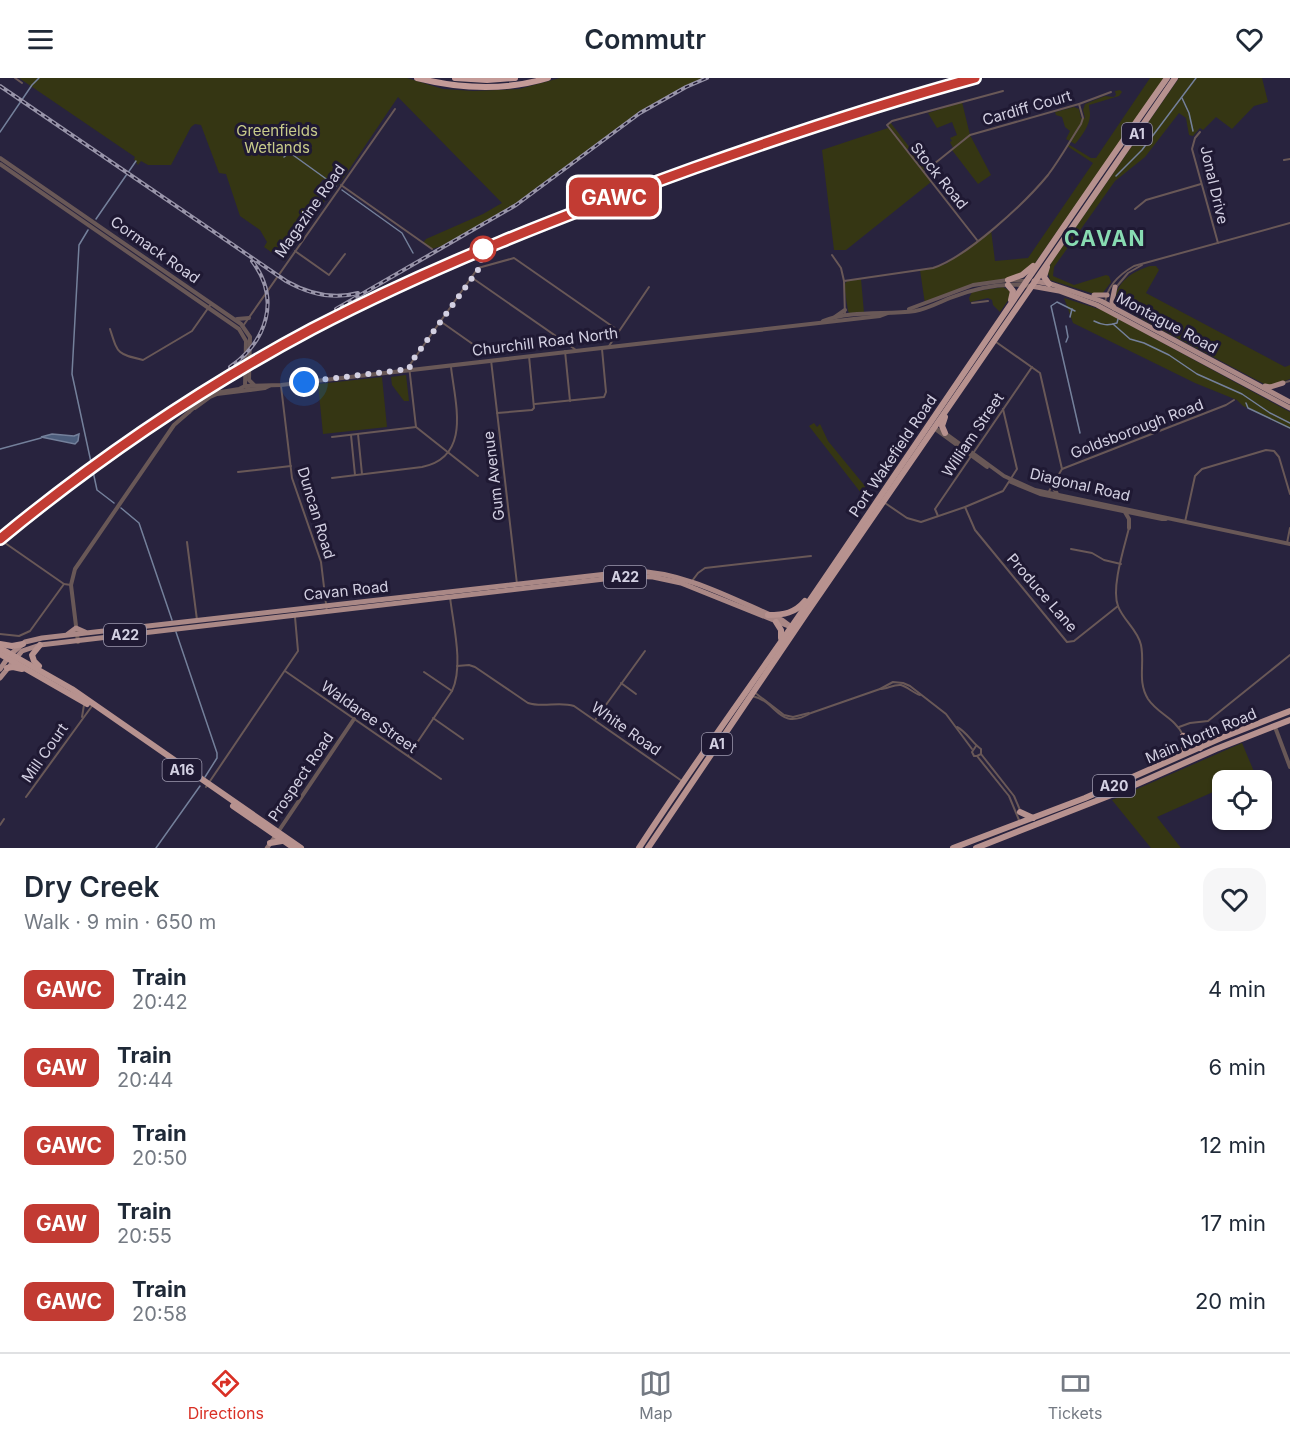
<!DOCTYPE html>
<meta charset="utf-8">
<style>
body{margin:0;font-family:Inter,sans-serif;background:#f6f6f7;color:#1f2937;height:100vh;display:flex;flex-direction:column;font-size:22px;white-space:nowrap}
*{box-sizing:border-box;margin:0}
p{font-size:20px;color:#747a83}
.icon{flex:none;width:33px;height:33px;fill:none;stroke:currentColor;stroke-width:2;stroke-linecap:round;stroke-linejoin:round}
.map{position:relative;height:770px;overflow:hidden}
.drawer{display:flex;flex-direction:column;background:#fff;flex:1}
.drawer>*{flex:none}
.badge{padding:0 12px;border-radius:9px;font-size:21px;line-height:39px}
.tools{position:absolute;left:1212px;top:692px;display:grid;gap:12px}
.tools a{display:grid;place-items:center;width:60px;height:60px;border-radius:12px;background:#fff;box-shadow:0 2px 4px #0004;font-size:30px}
.you{position:absolute;width:30px;height:30px;margin:-15px;border:4px solid #fff;border-radius:50%;background:#1a73e8;box-shadow:0 0 0 9px #1a73e833}
.map>.badge{position:absolute;translate:-50% -50%;box-shadow:0 0 0 3px #fff}
.round{display:grid;place-items:center;flex:none;width:63px;height:63px;border-radius:18px;background:#f6f6f7}
.summary{display:flex;align-items:center;justify-content:space-between;height:102px;padding:0 24px}
h1{font-size:28px;font-weight:600;line-height:45px}
ul{padding:0;list-style:none}
li{display:flex;align-items:center;gap:18px;height:78px;padding:0 24px}
li div{flex:1}
li b{display:block;font-size:22px}
li em{font-style:normal}
li .badge{min-width:66px;font-weight:700;text-align:center}
header{display:flex;justify-content:space-between;align-items:center;height:78px;padding:0 24px;background:#fff;font-size:27px;font-weight:600}
.tabs{display:flex;justify-content:space-around;align-items:center;height:84px;border-top:2px solid #e0e1e3;background:#fff;font-size:16px;color:#747a83}
.tabs a{display:grid;justify-items:center;gap:3px}
.tabs .selected{color:#d93025}
.map>svg:first-child{display:block}
.green{fill:#353613}
.water{fill:#4c5d7c;stroke:#74809b;stroke-width:1.5}
.lines{fill:none;stroke-linecap:round;stroke-linejoin:round}
.stream{stroke:#74809b;stroke-width:1.5}
.minor{stroke:#695857;stroke-width:2}
.tertiary{stroke:#695857;stroke-width:4}
.secondary{stroke:#8e7372;stroke-width:4.5}
.primary{stroke:#aa8886;stroke-width:5}
.trunk{stroke:#b7928f;stroke-width:6}
.motorway{stroke:#c49b98;stroke-width:6}
.rail-casing{stroke:#9894a9;stroke-width:4}
.rail{stroke:#1f1933;stroke-width:1.5;stroke-dasharray:4.5;stroke-linecap:butt}
.line-casing{stroke:#fff;stroke-width:14}
.line{stroke:#c23b33;stroke-width:9}
.walk{stroke:#d3d0e2;stroke-width:6;stroke-dasharray:0 10.8}
.stop-dot{fill:#fff;stroke:#c23b33;stroke-width:3}
.labels{text-anchor:middle;stroke-width:6;stroke-linejoin:round;paint-order:stroke}
.shield{fill:#1f1933;stroke:#9d99ae;stroke-width:1.5}
.shield-label{font-size:14px;font-weight:bold;fill:#d3d0e2}
.street-label{font-size:15px;fill:#d3d0e2;stroke:#1f1933}
.park-label{font-size:15px;fill:#c8cb8a;stroke:#1f1933}
.district-label{font-size:21px;font-weight:bold;letter-spacing:1.5px;fill:#88dbb2;stroke:#1f1933}
</style>
<header><svg class="icon" aria-label="menu" viewBox="0 0 24 24"><path d="M4 6h16M4 12h16M4 18h16"/></svg>Commutr<svg class="icon" aria-label="heart" viewBox="0 0 24 24"><path d="M12 20l-8-8c-3-5 5-10 8-4 3-6 11-1 8 4z"/></svg></header>
<div class="map">
<svg width="1290" height="770" viewBox="0 0 1290 770">
<rect width="100%" height="100%" fill="#28233e"/>
<g class="green">
<path d="M19,0H407L443,11L473,13L519,11L560,0H707C642,27 590,73 534,114C506,135 474,152 443,170L438,169L432,171L423,165L426,161L483,136L502,125L398,19L340,105L335,109L323,101L314,114L325,123L284,183L264,169L267,164L260,152L240,138L226,96L219,95L201,47L195,46L191,49L171,87H148L141,83L138,87L134,81L135,79Z"/>
<polygon points="1150,0 1164,0 1033,188 1008,202 981,205 925,226 920,192 946,186 991,152 995,183 1028,180 1093,85 1067,68 1068,66 1091,80 1096,80"/>
<polygon points="1179,0 1262,0 1268,24 1254,28 1232,51 1216,39 1203,52 1200,50 1193,58 1189,57 1186,40 1179,35 1145,79 1115,103 1054,189 1053,198 1074,207 1106,197 1109,198 1111,204 1102,216 1091,215 1050,202 1048,195 1051,185"/>
<path d="M1120,12L1122,14L1119,18L1089,27C1089,31 1090,34 1090,37C1090,47 1081,59 1075,66L1066,61L1070,53L1065,49L1062,39L1056,37L1055,34L1074,29L1079,31L1081,40H1085L1083,32L1085,26L1105,18L1114,19L1116,17L1115,13Z"/>
<polygon points="962,24 970,57 991,97 978,106 952,72 953,70 950,64 952,63 950,60 957,57 952,44 937,50 928,35"/>
<polygon points="890,44 910,70 906,72 910,77 913,73 924,86 929,83 931,88 924,95 931,104 846,172 834,172 822,72 888,50"/>
<path d="M1150,188H1156L1159,192L1146,215L1285,289L1290,287V301L1271,308L1266,307L1147,244L1115,225C1114,205 1133,193 1150,188Z"/>
<polygon points="861,201 864,235 850,236 848,233 844,207 847,203"/>
<polygon points="1003,209 1010,213 1009,221 1000,234 993,227 992,222 988,220 970,224 969,220 972,214"/>
<polygon points="1064,220 1102,232 1290,334 1290,351 1243,328 1237,322 1195,305 1073,245"/>
<polygon points="406,297 409,323 404,323 392,307 391,299"/>
<polygon points="382,299 387,349 323,356 318,306"/>
<polygon points="814,345 817,349 820,346 828,363 874,419 868,424 809,348"/>
<polygon points="1242,665 1255,696 1240,702 1222,702 1222,710 1157,739 1181,770 1151,770 1112,722"/>
</g>
<polygon class="water" points="52,356 74,358 79,356 78,363 75,366 41,359"/>
<g class="lines">
<g class="stream">
<polyline points="1182,20 1189,35 1193,53"/>
<polyline points="0,54 32,7 39,0"/>
<polyline points="284,79 289,75 293,77 336,108"/>
<polyline points="1116,98 1142,72 1196,0"/>
<polyline points="342,112 402,155 413,175"/>
<polyline points="96,141 136,83"/>
<polyline points="88,152 79,167 72,296 97,412 114,425"/>
<polyline points="1075,233 1057,224 1051,228 1080,355"/>
<polyline points="1070,239 1072,231"/>
<path d="M1094,243C1102,247 1108,248 1117,245L1118,241"/>
<polyline points="1113,246 1130,261 1144,265 1169,277 1197,296 1242,316 1270,335 1290,345"/>
<polyline points="1066,264 1068,259 1066,248"/>
<polyline points="1246,325 1248,330 1290,350"/>
<polyline points="0,371 41,360"/>
<polyline points="121,430 139,445 172,542"/>
<polyline points="176,554 217,675 217,680 205,699"/>
<polyline points="156,770 200,708"/>
</g>
<g class="minor">
<polyline points="15,0 22,5"/>
<polyline points="1200,54 1195,60 1192,71 1218,165"/>
<polyline points="1284,82 1290,81"/>
<polyline points="924,94 970,57 1079,26 1111,14"/>
<polyline points="341,107 432,171"/>
<polyline points="1135,131 1146,122 1201,106"/>
<polyline points="977,162 887,47 892,43 1003,13"/>
<polyline points="295,173 329,197 345,176"/>
<polyline points="832,177 841,190 844,203"/>
<polyline points="471,199 576,272"/>
<polyline points="1117,208 1128,195 1142,187"/>
<polyline points="972,225 988,223"/>
<path d="M1105,225C1107,208 1120,196 1134,188L1290,145"/>
<path d="M845,238L844,203L933,190C967,179 1025,125 1048,97C1060,81 1070,63 1081,46L1083,40L1079,26"/>
<polyline points="440,243 484,274"/>
<polyline points="243,248 395,31"/>
<path d="M110,251C118,276 117,276 143,282L192,253L211,226"/>
<polyline points="996,264 1040,295 1062,391"/>
<polyline points="609,268 649,209"/>
<polyline points="565,273 570,323"/>
<polyline points="491,282 517,506"/>
<polyline points="1283,305 1290,303"/>
<polyline points="281,308 292,400 321,484 327,534"/>
<polyline points="535,326 604,319 606,314 602,271"/>
<polyline points="497,335 532,332 534,330 529,278"/>
<polyline points="416,349 478,398"/>
<polyline points="358,356 362,396"/>
<polyline points="351,357 355,397"/>
<polyline points="332,359 416,349 409,288 478,190 514,180 619,253"/>
<polyline points="238,394 291,388"/>
<path d="M332,400L422,389C472,379 455,325 451,289"/>
<polyline points="1048,415 1062,391 1226,327 1234,322"/>
<polyline points="885,425 907,440 921,444 965,429 1003,413 1017,391 1003,331"/>
<polyline points="965,429 975,452 1067,564 1074,563 1118,528"/>
<polyline points="938,438 935,431 1032,289"/>
<polyline points="1185,444 1195,398 1202,391 1266,372 1274,373 1279,379 1290,416"/>
<path d="M1129,450C1124,470 1111,510 1118,528C1123,542 1138,552 1141,567C1145,586 1137,603 1148,621C1158,636 1175,640 1183,657"/>
<polyline points="187,464 197,542"/>
<polyline points="1287,465 1290,450"/>
<polyline points="0,466 5,465 64,506 71,507"/>
<polyline points="1071,471 1092,475 1104,482 1121,486"/>
<polyline points="692,503 698,495 705,490 811,478"/>
<polyline points="0,556 19,558 30,553 64,506"/>
<path d="M457,588L469,587L475,589L528,625C543,630 559,623 574,628L682,703"/>
<polyline points="285,593 441,701"/>
<polyline points="424,594 452,613"/>
<polyline points="621,605 636,616"/>
<polyline points="880,611 893,604 903,605 910,608 946,636 972,671"/>
<polyline points="754,614 784,637 793,639 809,635"/>
<path d="M752,618C778,623 778,654 811,635L880,611C887,611 894,606 901,607C908,609 913,615 920,617"/>
<polyline points="82,639 84,627"/>
<polyline points="433,640 463,661"/>
<polyline points="595,642 645,573"/>
<path d="M957,649C967,654 972,665 981,671V676L977,678H974L972,674L976,668"/>
<polyline points="1179,649 1190,645 1208,643 1290,577"/>
<polyline points="981,676 1014,718 1020,732"/>
<path d="M408,678L452,613C464,588 453,546 450,519"/>
<polyline points="977,678 1009,718 1019,742"/>
<polyline points="206,709 298,573 295,539"/>
<polyline points="26,719 92,628"/>
<polyline points="0,747 4,741"/>
</g>
<g class="tertiary">
<polyline points="0,80 241,246 250,259 249,302 254,307"/>
<polyline points="0,86 239,251 246,263 245,308 250,312"/>
<polyline points="909,231 973,207 1008,202 1026,203"/>
<polyline points="835,239 845,232"/>
<polyline points="237,241 249,240"/>
<path d="M823,243C851,232 885,237 915,233C927,231 938,225 950,220C975,210 1004,204 1031,208"/>
<polyline points="195,330 210,319 217,316 265,310 269,308"/>
<polyline points="189,334 209,316 239,311 245,308 281,307 880,238 888,235"/>
<polyline points="934,350 945,355 1004,398 1035,412 1290,466"/>
<polyline points="935,351 987,389"/>
<polyline points="1011,404 1040,416 1162,441 1166,441"/>
<polyline points="1053,408 1057,416"/>
<polyline points="1125,434 1129,441 1129,450"/>
<polyline points="78,564 71,507 75,491 174,347 189,334"/>
<polyline points="1275,649 1290,689"/>
<polyline points="278,754 354,641"/>
</g>
<polyline class="secondary" points="267,770 277,756"/>
<g class="primary">
<polyline points="1034,203 1051,206 1101,223 1290,324"/>
<polyline points="1031,208 1059,213 1097,227 1290,330"/>
<polyline points="1094,217 1107,217"/>
<polyline points="1114,230 1112,224 1115,209"/>
<polyline points="1265,308 1270,309 1283,305"/>
<polyline points="68,556 76,550 85,554"/>
<path d="M11,576L25,564L42,560L633,493C686,494 734,522 782,542L790,548"/>
<polyline points="0,591 7,581"/>
<polyline points="0,600 22,573 40,567 630,498 653,499 681,505 791,549"/>
</g>
<g class="trunk">
<polyline points="1047,189 1044,199 1049,206"/>
<polyline points="1008,202 1022,197 1033,188"/>
<polyline points="1008,207 1013,213 1011,222"/>
<polyline points="945,355 942,348 945,339"/>
<path d="M768,537C784,537 795,535 805,523"/>
<polyline points="776,544 781,552 781,560"/>
<polyline points="0,566 12,568 23,566"/>
<polyline points="0,570 72,611 301,770"/>
<polyline points="0,576 87,626"/>
<polyline points="39,588 34,583 32,577 40,567"/>
<polyline points="7,590 13,589 22,591"/>
<polyline points="1184,658 1200,670"/>
<polyline points="1178,677 1185,669 1183,658"/>
<polyline points="233,728 294,770"/>
<polyline points="1020,734 1033,740"/>
<polyline points="270,765 282,763"/>
<path d="M639,770C698,679 762,593 823,503C937,335 1050,166 1167,0"/>
<polyline points="648,770 806,536 1175,0"/>
<polyline points="953,770 1085,720 1221,660 1290,633"/>
<polyline points="976,770 1119,714 1216,671 1290,642"/>
</g>
<g class="motorway">
<path d="M417,0C461,11 505,13 548,0"/>
<polyline points="455,0 487,2 515,0"/>
</g>
<defs>
<g id="rail">
<path d="M0,8L286,203C309,216 332,222 358,215"/>
<polyline points="336,231 516,127 640,35 686,9 707,0"/>
<path d="M230,289C267,263 281,221 252,183"/>
<path d="M0,461C94,383 196,315 303,257C419,193 544,144 669,99C722,80 775,61 828,43C877,27 926,14 975,0"/>
</g>
</defs>
<use href="#rail" class="rail-casing"/>
<use href="#rail" class="rail"/>
</g>
<g class="lines">
<defs>
<path id="line" d="M0,461C97,381 201,310 312,251C435,187 564,137 694,90C787,57 880,26 975,0"/>
</defs>
<use href="#line" class="line-casing"/>
<use href="#line" class="line"/>
<polyline class="walk" points="304,304 409,291 412,283 480,189 483,171"/>
</g>
<circle class="stop-dot" cx="483" cy="171" r="12"/>
<g class="labels">
<g class="shield">
<rect x="1122" y="45" width="30" height="22" rx="4.5"/>
<rect x="604" y="488" width="42" height="22" rx="4.5"/>
<rect x="104" y="546" width="42" height="22" rx="4.5"/>
<rect x="702" y="655" width="30" height="22" rx="4.5"/>
<rect x="162.5" y="681" width="39" height="22" rx="4.5"/>
<rect x="1093" y="697" width="42" height="22" rx="4.5"/>
</g>
<g class="shield-label">
<text x="1137" y="61">A1</text>
<text x="625" y="504">A22</text>
<text x="125" y="562">A22</text>
<text x="717" y="671">A1</text>
<text x="182" y="697">A16</text>
<text x="1114" y="713">A20</text>
</g>
<g class="street-label">
<text transform="translate(1027 30) rotate(-16)" y="5">Cardiff Court</text>
<text transform="translate(939 98) rotate(51)" y="5">Stock Road</text>
<text transform="translate(1214 107) rotate(77)" y="5">Jonal Drive</text>
<text transform="translate(310 133) rotate(-55)" y="5">Magazine Road</text>
<text transform="translate(155 172) rotate(35)" y="5">Cormack Road</text>
<text transform="translate(1167 245) rotate(28)" y="5">Montague Road</text>
<text transform="translate(545 264) rotate(-7)" y="5">Churchill Road North</text>
<text transform="translate(1137 351) rotate(-21)" y="5">Goldsborough Road</text>
<text transform="translate(973 357) rotate(-56)" y="5">William Street</text>
<text transform="translate(893 378) rotate(-56)" y="5">Port Wakefield Road</text>
<text transform="translate(494 398) rotate(-97)" y="5">Gum Avenue</text>
<text transform="translate(1080 407) rotate(13)" y="5">Diagonal Road</text>
<text transform="translate(316 435) rotate(73)" y="5">Duncan Road</text>
<text transform="translate(346 513) rotate(-6)" y="5">Cavan Road</text>
<text transform="translate(1042 515) rotate(49)" y="5">Produce Lane</text>
<text transform="translate(369 639) rotate(35)" y="5">Waldaree Street</text>
<text transform="translate(626 651) rotate(35)" y="5">White Road</text>
<text transform="translate(1201 658) rotate(-23)" y="5">Main North Road</text>
<text transform="translate(45 675) rotate(-55)" y="5">Mill Court</text>
<text transform="translate(301 699) rotate(-56)" y="5">Prospect Road</text>
</g>
<g class="park-label">
<text x="277" y="58">Greenfields<tspan x="277" dy="17">Wetlands</tspan></text>
</g>
<g class="district-label">
<text x="1105" y="168">CAVAN</text>
</g>
</g>
</svg>
<div class="tools">
<a><svg class="icon" aria-label="locate" viewBox="0 0 24 24"><circle cx="12" cy="12" r="6"/><path d="M12 2v4M12 18v4M2 12h4M18 12h4"/></svg></a>
</div>
<div class="you" style="left:304px;top:304px"></div>
<b class="badge" style="left:614px;top:119px;background:#c23b33;color:#fff">GAWC</b>
</div>
<section class="drawer">
<div class="summary"><div><h1>Dry Creek</h1><p>Walk · 9 min · 650 m</p></div><a class="round"><svg class="icon" aria-label="heart" viewBox="0 0 24 24"><path d="M12 20l-8-8c-3-5 5-10 8-4 3-6 11-1 8 4z"/></svg></a></div>
<ul>
<li><span class="badge" style="background:#c23b33;color:#fff">GAWC</span><div><b>Train</b><p>20:42</p></div><em>4 min</em></li>
<li><span class="badge" style="background:#c23b33;color:#fff">GAW</span><div><b>Train</b><p>20:44</p></div><em>6 min</em></li>
<li><span class="badge" style="background:#c23b33;color:#fff">GAWC</span><div><b>Train</b><p>20:50</p></div><em>12 min</em></li>
<li><span class="badge" style="background:#c23b33;color:#fff">GAW</span><div><b>Train</b><p>20:55</p></div><em>17 min</em></li>
<li><span class="badge" style="background:#c23b33;color:#fff">GAWC</span><div><b>Train</b><p>20:58</p></div><em>20 min</em></li>
</ul>
</section>
<nav class="tabs">
<a class="selected"><svg class="icon" aria-label="directions" viewBox="0 0 24 24"><path d="M12 3l9 9-9 9-9-9zM9 14v-3h6M13 9l2 2-2 2"/></svg>Directions</a>
<a><svg class="icon" aria-label="map" viewBox="0 0 24 24"><path d="M3 6l6-2 6 2 6-2v14l-6 2-6-2-6 2zM9 4v14M15 6v14"/></svg>Map</a>
<a><svg class="icon" aria-label="tickets" viewBox="0 0 24 24"><path d="M3 7h18v10H3zM15 7v10"/></svg>Tickets</a>
</nav>
